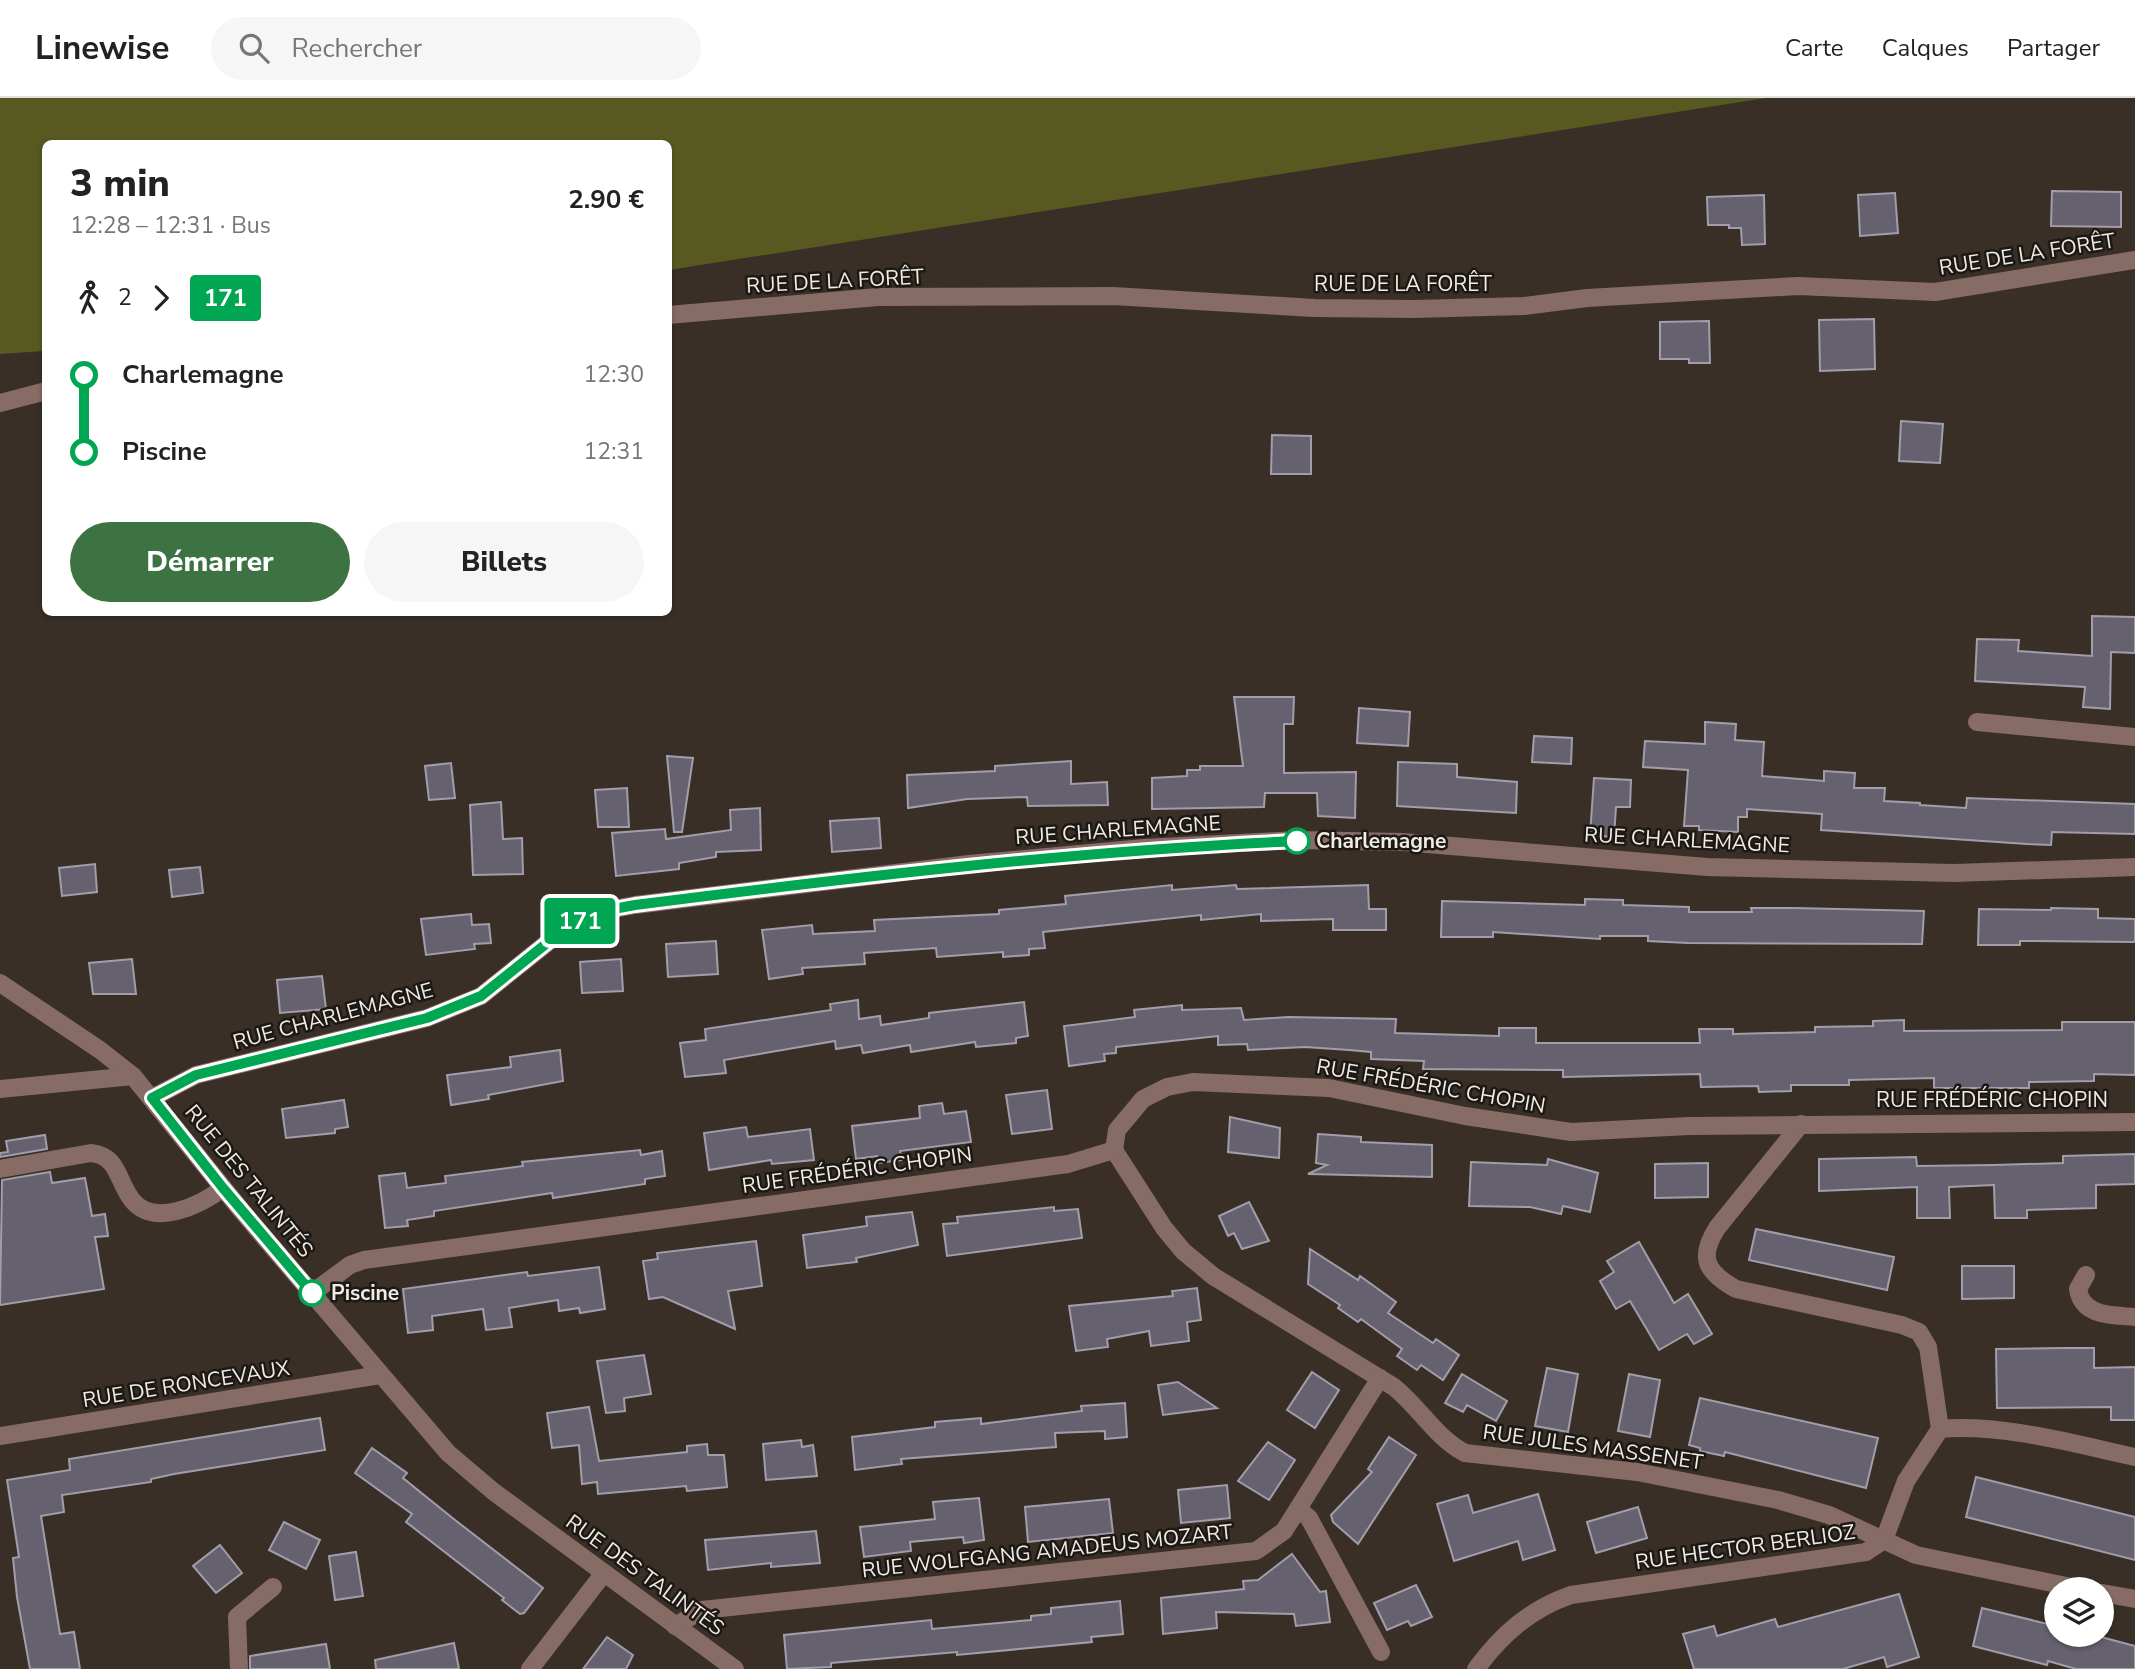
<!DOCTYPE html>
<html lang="fr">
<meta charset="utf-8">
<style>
body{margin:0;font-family:"Nunito Sans",sans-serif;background:#f6f6f6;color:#222;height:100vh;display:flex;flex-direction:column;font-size:26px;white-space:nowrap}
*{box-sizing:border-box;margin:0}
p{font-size:23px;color:#767676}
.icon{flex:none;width:38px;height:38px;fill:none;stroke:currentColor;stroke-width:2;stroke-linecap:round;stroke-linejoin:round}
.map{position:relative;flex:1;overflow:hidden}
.details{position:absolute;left:42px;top:42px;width:630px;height:476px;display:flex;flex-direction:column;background:#fff;border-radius:10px;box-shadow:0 2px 5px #0004}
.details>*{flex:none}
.badge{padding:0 14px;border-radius:5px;font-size:24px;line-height:46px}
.fabs{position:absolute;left:2044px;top:1479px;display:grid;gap:14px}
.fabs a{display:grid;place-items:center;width:70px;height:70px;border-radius:50%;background:#fff;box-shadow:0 2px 5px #0004;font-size:35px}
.map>.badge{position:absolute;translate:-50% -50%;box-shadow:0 0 0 4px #fff}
.legs{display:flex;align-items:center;gap:10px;height:77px;padding:0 28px;font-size:23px}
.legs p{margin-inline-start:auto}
.overview{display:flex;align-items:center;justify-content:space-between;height:119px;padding:0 28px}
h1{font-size:38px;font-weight:800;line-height:52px}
.cta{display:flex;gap:14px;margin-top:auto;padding:14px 28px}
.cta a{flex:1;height:80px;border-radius:42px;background:#3d7343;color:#fff;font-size:28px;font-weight:800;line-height:80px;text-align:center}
.cta a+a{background:#f6f6f6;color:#222}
ul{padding:0 28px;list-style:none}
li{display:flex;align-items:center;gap:24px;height:77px;font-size:26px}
li i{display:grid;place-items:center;width:10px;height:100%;margin:0 9px;background:currentColor}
li i::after{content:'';width:18px;height:18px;margin:-9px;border:5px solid;border-radius:50%;background:#fff}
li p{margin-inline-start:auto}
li:first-child i{background:linear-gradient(#0000 50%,currentColor 0)}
li:last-child i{background:linear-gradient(currentColor 50%,#0000 0)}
header{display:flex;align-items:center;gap:42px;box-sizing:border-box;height:98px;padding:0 35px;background:#fff;border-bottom:2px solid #e0e0e0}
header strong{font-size:33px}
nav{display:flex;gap:38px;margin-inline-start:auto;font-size:24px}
.search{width:490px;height:63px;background:#f6f6f6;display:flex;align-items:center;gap:18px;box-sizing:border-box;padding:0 24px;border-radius:38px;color:#767676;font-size:26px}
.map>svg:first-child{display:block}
.green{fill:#575921}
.building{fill:#66616e;stroke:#a29daa;stroke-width:2}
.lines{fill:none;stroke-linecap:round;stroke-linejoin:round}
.minor{stroke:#876b65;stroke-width:18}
.line-1-casing{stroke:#fff;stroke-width:16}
.line-1{stroke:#00a651;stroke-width:10}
.stop-1-dot{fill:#fff;stroke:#00a651;stroke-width:3.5}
.labels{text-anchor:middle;stroke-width:5;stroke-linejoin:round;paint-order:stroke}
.street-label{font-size:21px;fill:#f1eae5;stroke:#1c1814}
.stop-label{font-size:21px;font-weight:bold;fill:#f1eae5;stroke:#1c1814;text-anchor:start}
</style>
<header>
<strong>Linewise</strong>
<div class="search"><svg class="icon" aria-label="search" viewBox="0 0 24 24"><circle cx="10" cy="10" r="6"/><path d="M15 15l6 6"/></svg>Rechercher</div>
<nav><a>Carte</a><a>Calques</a><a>Partager</a></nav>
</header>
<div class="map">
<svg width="2135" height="1571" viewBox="0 0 2135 1571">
<rect width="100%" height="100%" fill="#392f27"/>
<polygon class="green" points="0,0 1766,0 669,172 668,46 46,46 45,253 0,256"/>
<g class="building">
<polygon points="2052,93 2121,94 2121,129 2051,128"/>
<polygon points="1895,95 1898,135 1860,138 1858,97"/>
<polygon points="1764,97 1765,146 1742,147 1741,130 1729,130 1729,127 1708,127 1707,99"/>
<polygon points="1874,221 1875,271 1820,273 1819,222"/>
<polygon points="1709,223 1710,265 1689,265 1689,261 1660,261 1660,224"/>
<polygon points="1901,323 1943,326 1940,365 1899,363"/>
<polygon points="1272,337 1311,338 1311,376 1271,376"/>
<polygon points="2092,518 2135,519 2135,555 2111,554 2110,611 2083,609 2085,589 1975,583 1977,541 2019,542 2018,553 2092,558"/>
<polygon points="1234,599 1294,599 1293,626 1284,626 1284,675 1356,674 1355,720 1318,718 1317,695 1265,695 1264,709 1152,711 1152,680 1187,678 1187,672 1200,672 1200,668 1243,668"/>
<polygon points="1359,610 1410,614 1408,648 1357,645"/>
<polygon points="1705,624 1736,626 1735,642 1764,644 1762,678 1824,683 1824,673 1855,675 1854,690 1885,690 1884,703 1920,705 1920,707 1966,710 1967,700 2135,706 2135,736 2052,734 2051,747 2027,746 1821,732 1822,716 1747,711 1747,719 1738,719 1738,734 1699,732 1699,728 1684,728 1688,672 1643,669 1645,643 1705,646"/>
<polygon points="1534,638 1572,640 1571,666 1532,664"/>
<polygon points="667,658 693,660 682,734 674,734"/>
<polygon points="1071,663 1071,686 1107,684 1108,707 1028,708 1027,699 967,701 908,710 907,677 995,673 995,668"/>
<polygon points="1398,664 1457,666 1457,679 1517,684 1516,715 1397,708"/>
<polygon points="451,665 455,700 429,702 425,668"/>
<polygon points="1594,680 1631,682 1630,709 1616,709 1614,739 1590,737"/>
<polygon points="627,690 629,729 598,729 595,692"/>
<polygon points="501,704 503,741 522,740 523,776 473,777 470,707"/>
<polygon points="760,710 761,752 716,754 716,759 679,765 679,771 616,778 612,735 665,731 666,741 731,732 730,712"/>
<polygon points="879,720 881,750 832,754 830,723"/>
<polygon points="95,766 97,794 62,798 59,770"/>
<polygon points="200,769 203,795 172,799 169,772"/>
<polygon points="1172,787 1172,792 1236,787 1237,791 1368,787 1369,811 1386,811 1386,832 1333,832 1333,821 1261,823 1261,816 1201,822 1201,817 1043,834 1045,850 1029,851 1029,857 1003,859 1003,854 937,859 936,850 864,855 865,866 802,870 803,876 769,881 762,832 812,827 813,836 875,833 874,822 999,816 999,812 1066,806 1065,798"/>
<polygon points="1585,801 1623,802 1623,807 1689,809 1689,814 1752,814 1751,810 1795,810 1924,813 1922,846 1688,845 1648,843 1648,838 1600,838 1600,841 1493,834 1493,839 1441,839 1442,803 1585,807"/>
<polygon points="2051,810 2098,811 2098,820 2135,821 2135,844 2020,843 2020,847 1978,847 1979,811 2051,812"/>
<polygon points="471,816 472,827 489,826 491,845 474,846 475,851 426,857 421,821"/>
<polygon points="716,843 718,876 668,879 666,846"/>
<polygon points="132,861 136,896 93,896 89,865"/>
<polygon points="621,861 623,893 582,895 580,864"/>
<polygon points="322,878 326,911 280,915 277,882"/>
<polygon points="858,902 859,921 880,918 881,927 929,920 929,915 1024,904 1028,938 1016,940 1016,945 976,949 975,944 911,954 910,947 863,955 861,947 836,951 835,943 724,962 726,975 685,979 680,945 706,942 705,931 831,912 830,906"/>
<polygon points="1182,907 1182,912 1241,910 1244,922 1288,919 1396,921 1395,935 1499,938 1499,930 1536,930 1536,945 1700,945 1699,931 1733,931 1733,936 1815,934 1815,929 1873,928 1873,923 1904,922 1904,933 2062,932 2062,924 2135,924 2135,977 2094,976 2094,983 2029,984 2029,990 1934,990 1934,980 1849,982 1849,987 1791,987 1791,993 1759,994 1758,988 1701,989 1700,976 1563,979 1563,972 1423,971 1424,963 1371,961 1371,954 1349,952 1305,949 1248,952 1247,946 1218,947 1218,938 1116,949 1116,955 1104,956 1105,963 1069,968 1064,928 1135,919 1134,912"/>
<polygon points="560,952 563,983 488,997 489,1001 451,1007 447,977 511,969 510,959"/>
<polygon points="1047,992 1052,1031 1012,1036 1006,997"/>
<polygon points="344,1002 348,1029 335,1031 335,1035 286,1040 282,1011"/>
<polygon points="942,1005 944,1016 966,1013 971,1044 900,1053 902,1062 879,1065 877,1058 856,1061 852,1028 920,1020 919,1008"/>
<polygon points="1230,1019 1280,1030 1279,1060 1228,1054"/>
<polygon points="746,1029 748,1039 810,1031 814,1062 772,1066 771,1062 709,1072 704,1035"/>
<polygon points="1318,1036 1361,1039 1361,1044 1432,1047 1432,1079 1308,1076 1327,1067 1316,1065"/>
<polygon points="45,1037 47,1051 0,1059 0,1055 8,1054 6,1043"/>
<polygon points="640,1052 641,1057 662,1053 665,1078 645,1081 645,1086 579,1096 553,1100 552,1095 434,1113 434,1118 407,1122 408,1128 385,1130 379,1078 405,1075 407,1090 446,1085 445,1078 523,1068 522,1064"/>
<polygon points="2135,1056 2135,1086 2096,1087 2096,1110 2027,1112 2027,1120 1995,1120 1994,1087 1949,1089 1950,1120 1917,1120 1917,1089 1819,1093 1819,1061 1916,1059 1917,1068 1994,1067 2063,1065 2063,1058"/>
<polygon points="1548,1061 1598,1075 1590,1114 1563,1108 1561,1116 1530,1109 1469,1108 1471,1064 1547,1067"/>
<polygon points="1708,1065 1708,1099 1655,1100 1655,1066"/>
<polygon points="50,1074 52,1085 85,1080 92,1118 105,1116 108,1138 95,1139 104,1191 0,1207 2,1082"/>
<polygon points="1249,1104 1269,1143 1242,1151 1234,1135 1228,1138 1219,1118"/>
<polygon points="1054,1109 1054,1113 1078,1111 1082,1140 947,1158 943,1126 958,1125 957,1119"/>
<polygon points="912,1114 918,1147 856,1160 857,1164 807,1170 803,1137 867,1128 866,1119"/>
<polygon points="1756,1131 1894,1159 1887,1192 1749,1162"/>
<polygon points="756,1143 762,1188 728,1193 735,1231 663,1199 649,1201 643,1163 658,1161 657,1155"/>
<polygon points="1639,1144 1674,1205 1688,1196 1712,1236 1694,1246 1687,1236 1659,1252 1630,1203 1616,1211 1600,1183 1614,1174 1607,1163"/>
<polygon points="1310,1151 1358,1182 1360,1178 1396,1204 1388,1215 1433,1245 1436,1241 1459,1257 1443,1282 1421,1267 1417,1272 1397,1258 1402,1251 1361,1221 1358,1224 1338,1210 1340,1207 1308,1186"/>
<polygon points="1962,1168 2014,1168 2014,1200 1962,1201"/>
<polygon points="599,1169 605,1211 580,1215 579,1210 559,1213 558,1202 509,1210 512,1229 486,1232 483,1211 432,1218 433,1232 408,1235 403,1191 527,1174 528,1178"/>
<polygon points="1197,1190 1201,1222 1187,1224 1189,1243 1151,1248 1149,1233 1107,1241 1108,1249 1076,1253 1069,1208 1173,1198 1172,1193"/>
<polygon points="2062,1250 2094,1250 2094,1270 2135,1269 2135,1322 2111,1322 2111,1309 1997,1310 1996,1251"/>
<polygon points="644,1257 651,1296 624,1300 625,1313 606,1315 597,1263"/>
<polygon points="1547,1270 1578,1276 1568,1334 1535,1328"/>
<polygon points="1312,1274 1339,1292 1315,1330 1287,1312"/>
<polygon points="1462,1276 1507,1303 1496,1323 1467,1307 1463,1314 1445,1305"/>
<polygon points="1629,1276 1660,1282 1650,1339 1618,1333"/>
<polygon points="1178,1284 1217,1310 1163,1317 1158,1287"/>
<polygon points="1700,1300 1878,1340 1866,1390 1725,1354 1724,1358 1700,1353 1700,1350 1689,1347"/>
<polygon points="1125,1305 1127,1339 1105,1341 1105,1333 1055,1335 1056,1349 901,1361 902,1366 855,1372 852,1339 935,1329 935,1324 981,1320 981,1326 1082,1313 1081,1308"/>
<polygon points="589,1309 599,1363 687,1354 687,1348 707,1346 708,1357 724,1357 727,1389 687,1393 686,1388 598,1396 597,1384 582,1386 579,1347 552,1350 547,1315"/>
<polygon points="320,1320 325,1352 174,1376 151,1381 151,1384 62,1397 64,1414 41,1418 60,1536 74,1534 80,1571 30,1571 17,1499 13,1460 19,1459 7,1382 70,1372 69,1361"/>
<polygon points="1389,1339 1416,1357 1358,1446 1333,1424 1331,1417 1372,1374 1368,1371"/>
<polygon points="801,1342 802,1349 813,1347 817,1378 766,1382 763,1346"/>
<polygon points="1268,1344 1295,1362 1269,1402 1238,1383"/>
<polygon points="372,1350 407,1375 403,1380 455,1422 543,1490 524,1515 520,1516 502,1502 504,1500 406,1424 412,1416 355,1375"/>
<polygon points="1976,1379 2135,1419 2135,1462 1966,1419"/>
<polygon points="1227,1387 1230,1420 1181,1425 1178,1392"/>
<polygon points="1538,1396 1555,1452 1523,1462 1518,1443 1454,1463 1437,1406 1468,1397 1473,1415"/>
<polygon points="979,1400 984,1442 964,1445 963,1439 910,1444 911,1453 864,1459 860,1429 935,1421 933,1404"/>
<polygon points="1109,1401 1113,1435 1028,1444 1025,1409"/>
<polygon points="1638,1409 1647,1440 1596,1455 1587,1424"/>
<polygon points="284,1424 320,1442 306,1471 269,1452"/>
<polygon points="816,1433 820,1465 771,1469 771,1465 708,1472 705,1442"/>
<polygon points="220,1447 242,1475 216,1495 193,1468"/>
<polygon points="356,1454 363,1498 335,1502 329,1458"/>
<polygon points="1292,1456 1320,1494 1326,1493 1330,1524 1296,1528 1294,1516 1216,1514 1217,1530 1163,1536 1161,1500 1244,1491 1243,1483 1258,1482"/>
<polygon points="1416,1487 1432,1519 1411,1528 1408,1523 1387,1532 1374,1505"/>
<polygon points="1899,1496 1919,1559 1887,1569 1884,1559 1843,1571 1694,1571 1683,1536 1714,1528 1717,1538 1775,1521 1778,1529"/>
<polygon points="1120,1503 1123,1536 1091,1539 1092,1544 957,1557 957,1554 831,1565 831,1569 787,1571 784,1537 931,1522 932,1531 1031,1522 1031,1518 1051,1516 1051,1510"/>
<polygon points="1982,1510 2056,1528 2056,1536 2090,1536 2135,1548 2135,1571 2076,1571 2048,1563 2047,1567 1973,1548"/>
<polygon points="607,1539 633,1557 626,1571 583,1571"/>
<polygon points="454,1545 459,1571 376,1571 375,1562"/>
<polygon points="326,1546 330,1571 250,1571 250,1558"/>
</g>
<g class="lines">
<g class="minor">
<polyline points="668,217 878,199 1113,198 1314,210 1415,211 1524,208 1587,200 1798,188 1935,194 2135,162"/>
<polyline points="0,305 46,293"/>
<polyline points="1977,624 2135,639"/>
<polyline points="0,885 100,952 133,978 241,1112 448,1355 494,1394 735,1571"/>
<polyline points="0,991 133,978"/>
<polyline points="152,1000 196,977 427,920 481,898 557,837 592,815 635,807 969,766 1144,750 1297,742 1403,744 1707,769 1954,775 2135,769"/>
<path d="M1801,1026L1717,1130C1698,1160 1706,1174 1736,1191L1902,1227L1919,1234L1928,1249L1940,1331L1906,1383L1884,1442"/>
<path d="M1114,1052L1164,1130L1183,1153L1213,1178L1394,1289C1420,1310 1435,1339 1465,1355L1637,1374L1778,1402L1829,1417L1916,1457L2081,1491"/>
<path d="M0,1071L91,1055C119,1058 117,1083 132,1102C154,1130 201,1107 223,1090"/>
<path d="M2086,1177L2078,1191C2082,1219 2113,1217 2135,1219"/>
<polyline points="312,1195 350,1167 364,1162 1068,1066 1114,1052 1117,1032 1143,1001 1167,989 1193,984 1329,990 1465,1018 1571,1034 1689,1028 2135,1024"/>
<path d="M1940,1331C2000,1325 2075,1346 2135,1359"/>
<polyline points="0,1338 380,1277"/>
<polyline points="1298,1411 1309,1420 1381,1554"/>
<polyline points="2102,1495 2135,1501"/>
<polyline points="675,1528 702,1512 1256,1453 1284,1433 1380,1280"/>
<polyline points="239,1571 237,1519 273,1489"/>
<polyline points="530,1571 604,1475"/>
<path d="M1476,1571C1501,1537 1530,1511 1571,1497L1866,1454L1884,1442"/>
</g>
</g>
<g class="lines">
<defs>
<path id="line-1" d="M312,1195L223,1090L152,1000L196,977L427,920L481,898L557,837L592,815L635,807C855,779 1075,753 1297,743"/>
</defs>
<use href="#line-1" class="line-1-casing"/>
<use href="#line-1" class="line-1"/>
</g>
<g class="stop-1-dot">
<circle cx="1297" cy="743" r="12"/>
<circle cx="312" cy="1195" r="12"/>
</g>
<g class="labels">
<g class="street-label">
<text transform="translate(2027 156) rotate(-9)" y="7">RUE DE LA FORÊT</text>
<text transform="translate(835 183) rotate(-3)" y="7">RUE DE LA FORÊT</text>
<text x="1403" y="193">RUE DE LA FORÊT</text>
<text transform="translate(1118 732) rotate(-4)" y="7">RUE CHARLEMAGNE</text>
<text transform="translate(1687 742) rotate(3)" y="7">RUE CHARLEMAGNE</text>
<text transform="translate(333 918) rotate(-15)" y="7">RUE CHARLEMAGNE</text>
<text transform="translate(1431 988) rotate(10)" y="7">RUE FRÉDÉRIC CHOPIN</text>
<text x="1992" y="1009">RUE FRÉDÉRIC CHOPIN</text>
<text transform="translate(857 1072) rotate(-8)" y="7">RUE FRÉDÉRIC CHOPIN</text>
<text transform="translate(249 1083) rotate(51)" y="7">RUE DES TALINTÉS</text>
<text transform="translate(186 1286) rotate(-9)" y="7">RUE DE RONCEVAUX</text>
<text transform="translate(1593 1349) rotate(8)" y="7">RUE JULES MASSENET</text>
<text transform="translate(1745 1449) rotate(-8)" y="7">RUE HECTOR BERLIOZ</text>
<text transform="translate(1047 1453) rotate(-6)" y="7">RUE WOLFGANG AMADEUS MOZART</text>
<text transform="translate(645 1477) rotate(36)" y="7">RUE DES TALINTÉS</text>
</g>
<g class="stop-label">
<text x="1316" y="750">Charlemagne</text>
<text x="331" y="1202">Piscine</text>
</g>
</g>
</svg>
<div class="fabs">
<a><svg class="icon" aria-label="layers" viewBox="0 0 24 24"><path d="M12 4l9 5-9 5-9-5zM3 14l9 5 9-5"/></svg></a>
</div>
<b class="badge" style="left:580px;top:823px;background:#00a651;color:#fff">171</b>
<section class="details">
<div class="overview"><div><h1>3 min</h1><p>12:28 – 12:31 · Bus</p></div><b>2.90 €</b></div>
<div class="legs"><svg class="icon" aria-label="walk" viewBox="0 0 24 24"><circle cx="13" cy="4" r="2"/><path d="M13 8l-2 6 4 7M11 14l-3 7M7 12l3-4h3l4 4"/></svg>2<svg class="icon" aria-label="forward" viewBox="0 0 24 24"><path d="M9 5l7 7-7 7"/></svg><b class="badge" style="background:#00a651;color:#fff">171</b></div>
<ul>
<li><i style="color:#00a651"></i><b>Charlemagne</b><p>12:30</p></li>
<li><i style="color:#00a651"></i><b>Piscine</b><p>12:31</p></li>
</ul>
<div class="cta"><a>Démarrer</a><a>Billets</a></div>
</section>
</div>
